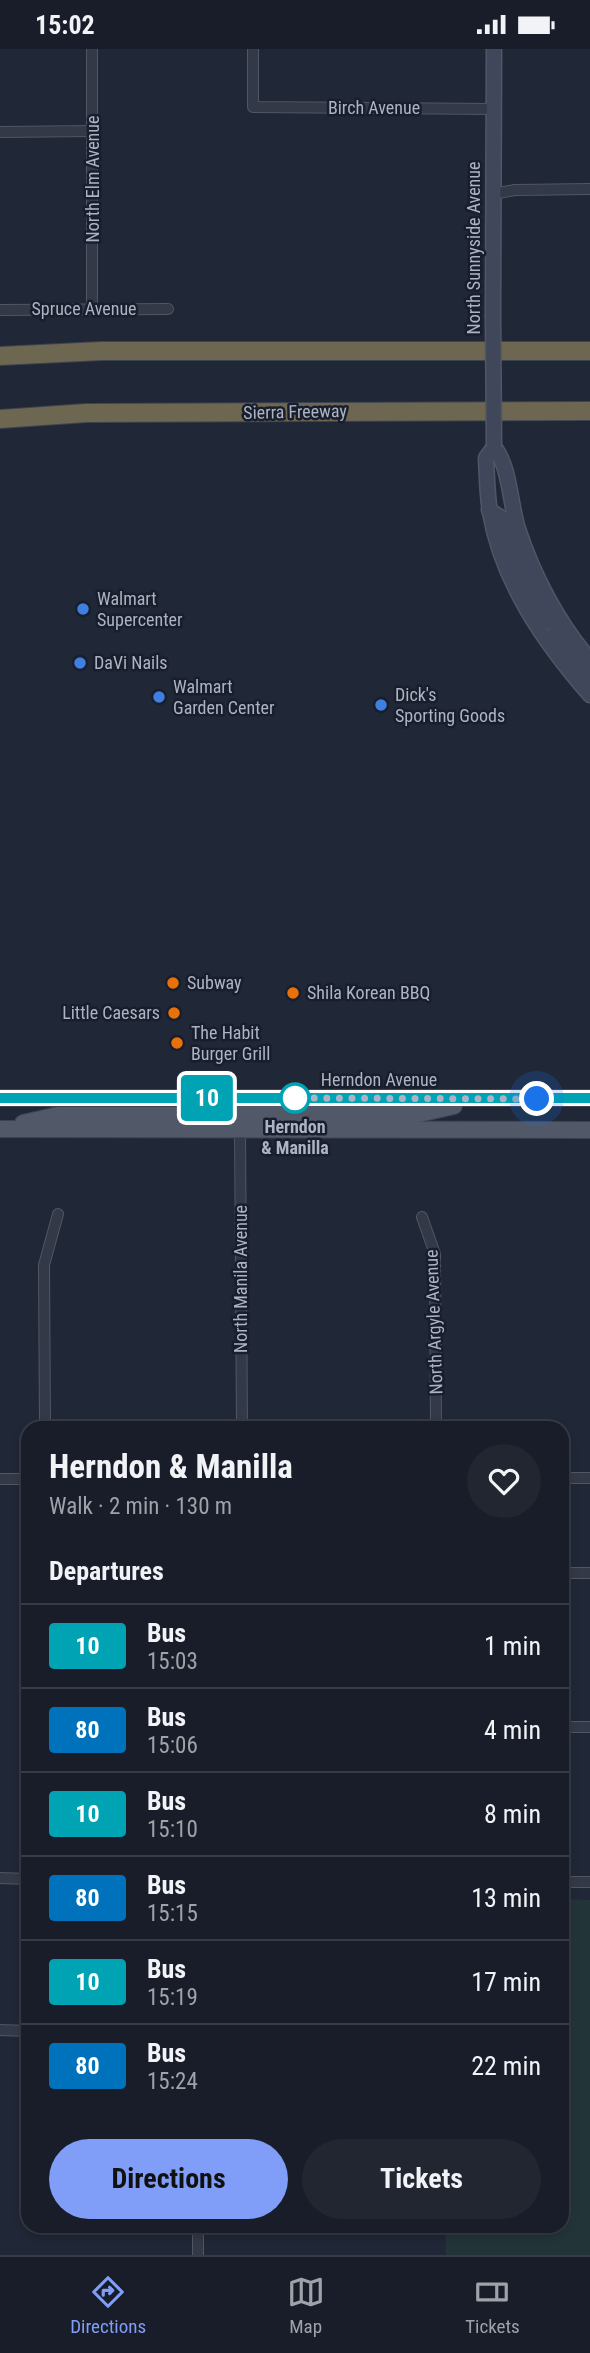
<!DOCTYPE html>
<meta charset="utf-8">
<style>
body{margin:0;font-family:"Roboto Condensed",sans-serif;background:#212631;color:#f1f3f6;height:100vh;display:flex;flex-direction:column;font-size:26px;white-space:nowrap}
*{box-sizing:border-box;margin:0}
p{font-size:23px;color:#9fa2a8}
.icon{flex:none;width:38px;height:38px;fill:none;stroke:currentColor;stroke-width:2;stroke-linecap:round;stroke-linejoin:round}
.map{position:relative;flex:1;overflow:hidden}
.drawer{position:absolute;left:21px;top:1372px;width:548px;height:812px;display:flex;flex-direction:column;background:#181d29;border-radius:21px;box-shadow:0 4px 10px #0003,0 0 0 2px #363b46}
.drawer>*{flex:none}
.badge{padding:0 14px;border-radius:5px;font-size:24px;line-height:46px}
.you{position:absolute;width:35px;height:35px;margin:-18px;border:5px solid #fff;border-radius:50%;background:#1a73e8;box-shadow:0 0 0 10px #1a73e833}
.map>.badge{position:absolute;translate:-50% -50%;box-shadow:0 0 0 4px #fff}
h2{padding:0 28px;font-size:26px;line-height:63px}
.round{display:grid;place-items:center;flex:none;width:74px;height:74px;border-radius:37px;background:#212631}
.headline{display:flex;align-items:center;justify-content:space-between;height:119px;padding:0 28px}
h1{font-size:33px;font-weight:700;line-height:52px}
.button{display:flex;gap:14px;margin-top:auto;padding:14px 28px}
.button a{flex:1;height:80px;border-radius:42px;background:#809ef7;color:#111;font-size:28px;font-weight:700;line-height:80px;text-align:center}
.button a+a{background:#212631;color:#f1f3f6}
ul{padding:0;list-style:none}
li{display:flex;align-items:center;gap:21px;height:84px;padding:0 28px;border-top:2px solid #363b46}
li div{flex:1}
li b{display:block;font-size:26px}
li em{font-style:normal}
li .badge{min-width:77px;font-weight:700;text-align:center}
.status{display:flex;justify-content:space-between;align-items:center;height:49px;padding:0 35px;background:#181d29;direction:ltr}
.status svg{height:19px;fill:currentColor}
.dock{display:flex;justify-content:space-around;align-items:center;height:98px;border-top:2px solid #363b46;background:#181d29;font-size:19px;color:#9fa2a8}
.dock a{display:grid;justify-items:center;gap:4px}
.dock .current{color:#809ef7}
.map>svg:first-child{display:block}
.green{fill:#233439}
.lines{fill:none;stroke-linecap:round;stroke-linejoin:round}
.minor-casing{stroke:#515665;stroke-width:12}
.secondary-casing{stroke:#515665;stroke-width:17}
.primary-casing{stroke:#3d4251;stroke-width:18}
.motorway-casing{stroke:#3e4352;stroke-width:20}
.minor{stroke:#333947;stroke-width:10}
.secondary{stroke:#41475a;stroke-width:14}
.primary{stroke:#515868;stroke-width:16}
.motorway{stroke:#6d6650;stroke-width:18}
.secondary-bridge-casing{stroke:#515665;stroke-width:17;stroke-linecap:butt}
.secondary-bridge{stroke:#41475a;stroke-width:14}
.line-casing{stroke:#fff;stroke-width:16}
.line{stroke:#00a3b4;stroke-width:10}
.walk{stroke:#adb3c4;stroke-width:7;stroke-dasharray:0 12.6}
.shop-dot{fill:#3f7fe0;stroke:#191e2c;stroke-width:2.5}
.food-dot{fill:#e8710a;stroke:#191e2c;stroke-width:2.5}
.stop-dot{fill:#fff;stroke:#00a3b4;stroke-width:3.5}
.labels{text-anchor:middle;stroke-width:5;stroke-linejoin:round;paint-order:stroke}
.street-label{font-size:18px;fill:#adb3c4;stroke:#191e2c}
.poi-label{font-size:18px;fill:#adb3c4;stroke:#191e2c;text-anchor:start}
.stop-label{font-size:18px;font-weight:bold;fill:#adb3c4;stroke:#191e2c}
</style>
<div class="status"><b>15:02</b><svg viewBox="0 0 49 12"><path d="M0 12V9h3v3zM5 12V6h3v6zM10 12V3h3v9zM15 12V0h3v12zM26 1h20v11H26zM47 4h2v5h-2z"/></svg></div>
<div class="map">
<svg width="590" height="2206" viewBox="0 0 590 2206">
<rect width="100%" height="100%" fill="#202737"/>
<polygon class="green" points="562,1850 590,1851 590,2206 446,2206 445,2177 562,2177"/>
<g class="lines">
<defs>
<g id="minor">
<polyline points="253,0 253,58 494,60"/>
<polyline points="0,83 93,82"/>
<polyline points="493,145 515,141 590,140"/>
<polyline points="92,259 92,0"/>
<polyline points="0,261 168,260"/>
<polyline points="240,1080 242,1379"/>
<polyline points="422,1168 435,1205 436,1379"/>
<polyline points="45,1379 44,1216 58,1165"/>
<polyline points="562,1429 590,1429"/>
<polyline points="0,1430 28,1430"/>
<polyline points="562,1524 590,1524"/>
<polyline points="562,1678 590,1678"/>
<polyline points="0,1829 28,1830"/>
<polyline points="562,1833 590,1833"/>
<polyline points="0,1981 28,1982"/>
<polyline points="198,2177 198,2206"/>
</g>
<g id="secondary">
<polyline points="493,265 494,0"/>
<polyline points="489,461 503,470 518,514 544,566 565,586"/>
<polyline points="552,588 590,628"/>
<path d="M590,611C558,574 533,526 518,480C510,455 510,417 494,398L486,409C487,427 487,445 490,463C502,533 544,593 590,646"/>
</g>
<g id="primary">
<polyline points="0,1049 590,1049"/>
<polyline points="23,1074 58,1066 222,1066 237,1062 248,1050"/>
<polyline points="240,1079 245,1068 252,1065 419,1065 454,1057"/>
<polyline points="0,1080 590,1081"/>
</g>
<g id="motorway">
<polyline points="0,307 101,302 590,302"/>
<polyline points="0,370 86,364 590,362"/>
</g>
</defs>
<use href="#minor" class="minor-casing"/>
<use href="#secondary" class="secondary-casing"/>
<use href="#primary" class="primary-casing"/>
<use href="#motorway" class="motorway-casing"/>
<use href="#minor" class="minor"/>
<use href="#secondary" class="secondary"/>
<use href="#primary" class="primary"/>
<use href="#motorway" class="motorway"/>
<defs>
<polyline id="secondary-bridge" points="493,265 494,398"/>
</defs>
<use href="#secondary-bridge" class="secondary-bridge-casing"/>
<use href="#secondary-bridge" class="secondary-bridge"/>
</g>
<g class="lines">
<defs>
<polyline id="line" points="0,1049 590,1049"/>
</defs>
<use href="#line" class="line-casing"/>
<use href="#line" class="line"/>
<polyline class="walk" points="295,1049 292,1049 537,1050"/>
</g>
<g class="shop-dot">
<circle cx="83" cy="560" r="7"/>
<circle cx="80" cy="614" r="7"/>
<circle cx="159" cy="648" r="7"/>
<circle cx="381" cy="656" r="7"/>
</g>
<g class="food-dot">
<circle cx="173" cy="934" r="7"/>
<circle cx="293" cy="944" r="7"/>
<circle cx="174" cy="964" r="7"/>
<circle cx="177" cy="994" r="7"/>
</g>
<circle class="stop-dot" cx="295" cy="1049" r="14"/>
<g class="labels">
<g class="street-label">
<text x="374" y="65">Birch Avenue</text>
<text transform="translate(93 130) rotate(-90)" y="6">North Elm Avenue</text>
<text transform="translate(474 199) rotate(-90)" y="6">North Sunnyside Avenue</text>
<text x="84" y="266">Spruce Avenue</text>
<text transform="translate(295 363) rotate(-1)" y="6">Sierra Freeway</text>
<text x="379" y="1037">Herndon Avenue</text>
<text transform="translate(241 1230) rotate(-90)" y="6">North Manila Avenue</text>
<text transform="translate(434 1273) rotate(-92)" y="6">North Argyle Avenue</text>
</g>
<g class="poi-label">
<text x="97" y="556">Walmart<tspan x="97" dy="21">Supercenter</tspan></text>
<text x="94" y="620">DaVi Nails</text>
<text x="173" y="644">Walmart<tspan x="173" dy="21">Garden Center</tspan></text>
<text x="395" y="652">Dick's<tspan x="395" dy="21">Sporting Goods</tspan></text>
<text x="187" y="940">Subway</text>
<text x="307" y="950">Shila Korean BBQ</text>
<text x="160" y="970" text-anchor="end">Little Caesars</text>
<text x="191" y="990">The Habit<tspan x="191" dy="21">Burger Grill</tspan></text>
</g>
<g class="stop-label">
<text x="295" y="1084">Herndon<tspan x="295" dy="21">&amp; Manilla</tspan></text>
</g>
</g>
</svg>
<div class="you" style="left:537px;top:1050px"></div>
<b class="badge" style="left:207px;top:1049px;background:#00a3b4;color:#fff">10</b>
<section class="drawer">
<div class="headline"><div><h1>Herndon &amp; Manilla</h1><p>Walk · 2 min · 130 m</p></div><a class="round"><svg class="icon" aria-label="heart" viewBox="0 0 24 24"><path d="M12 20l-8-8c-3-5 5-10 8-4 3-6 11-1 8 4z"/></svg></a></div>
<h2>Departures</h2>
<ul>
<li><span class="badge" style="background:#00a3b4;color:#fff">10</span><div><b>Bus</b><p>15:03</p></div><em>1 min</em></li>
<li><span class="badge" style="background:#0072bc;color:#fff">80</span><div><b>Bus</b><p>15:06</p></div><em>4 min</em></li>
<li><span class="badge" style="background:#00a3b4;color:#fff">10</span><div><b>Bus</b><p>15:10</p></div><em>8 min</em></li>
<li><span class="badge" style="background:#0072bc;color:#fff">80</span><div><b>Bus</b><p>15:15</p></div><em>13 min</em></li>
<li><span class="badge" style="background:#00a3b4;color:#fff">10</span><div><b>Bus</b><p>15:19</p></div><em>17 min</em></li>
<li><span class="badge" style="background:#0072bc;color:#fff">80</span><div><b>Bus</b><p>15:24</p></div><em>22 min</em></li>
</ul>
<div class="button"><a>Directions</a><a>Tickets</a></div>
</section>
</div>
<nav class="dock">
<a class="current"><svg class="icon" aria-label="directions" viewBox="0 0 24 24"><path d="M12 3l9 9-9 9-9-9zM9 14v-3h6M13 9l2 2-2 2"/></svg>Directions</a>
<a><svg class="icon" aria-label="map" viewBox="0 0 24 24"><path d="M3 6l6-2 6 2 6-2v14l-6 2-6-2-6 2zM9 4v14M15 6v14"/></svg>Map</a>
<a><svg class="icon" aria-label="tickets" viewBox="0 0 24 24"><path d="M3 7h18v10H3zM15 7v10"/></svg>Tickets</a>
</nav>
